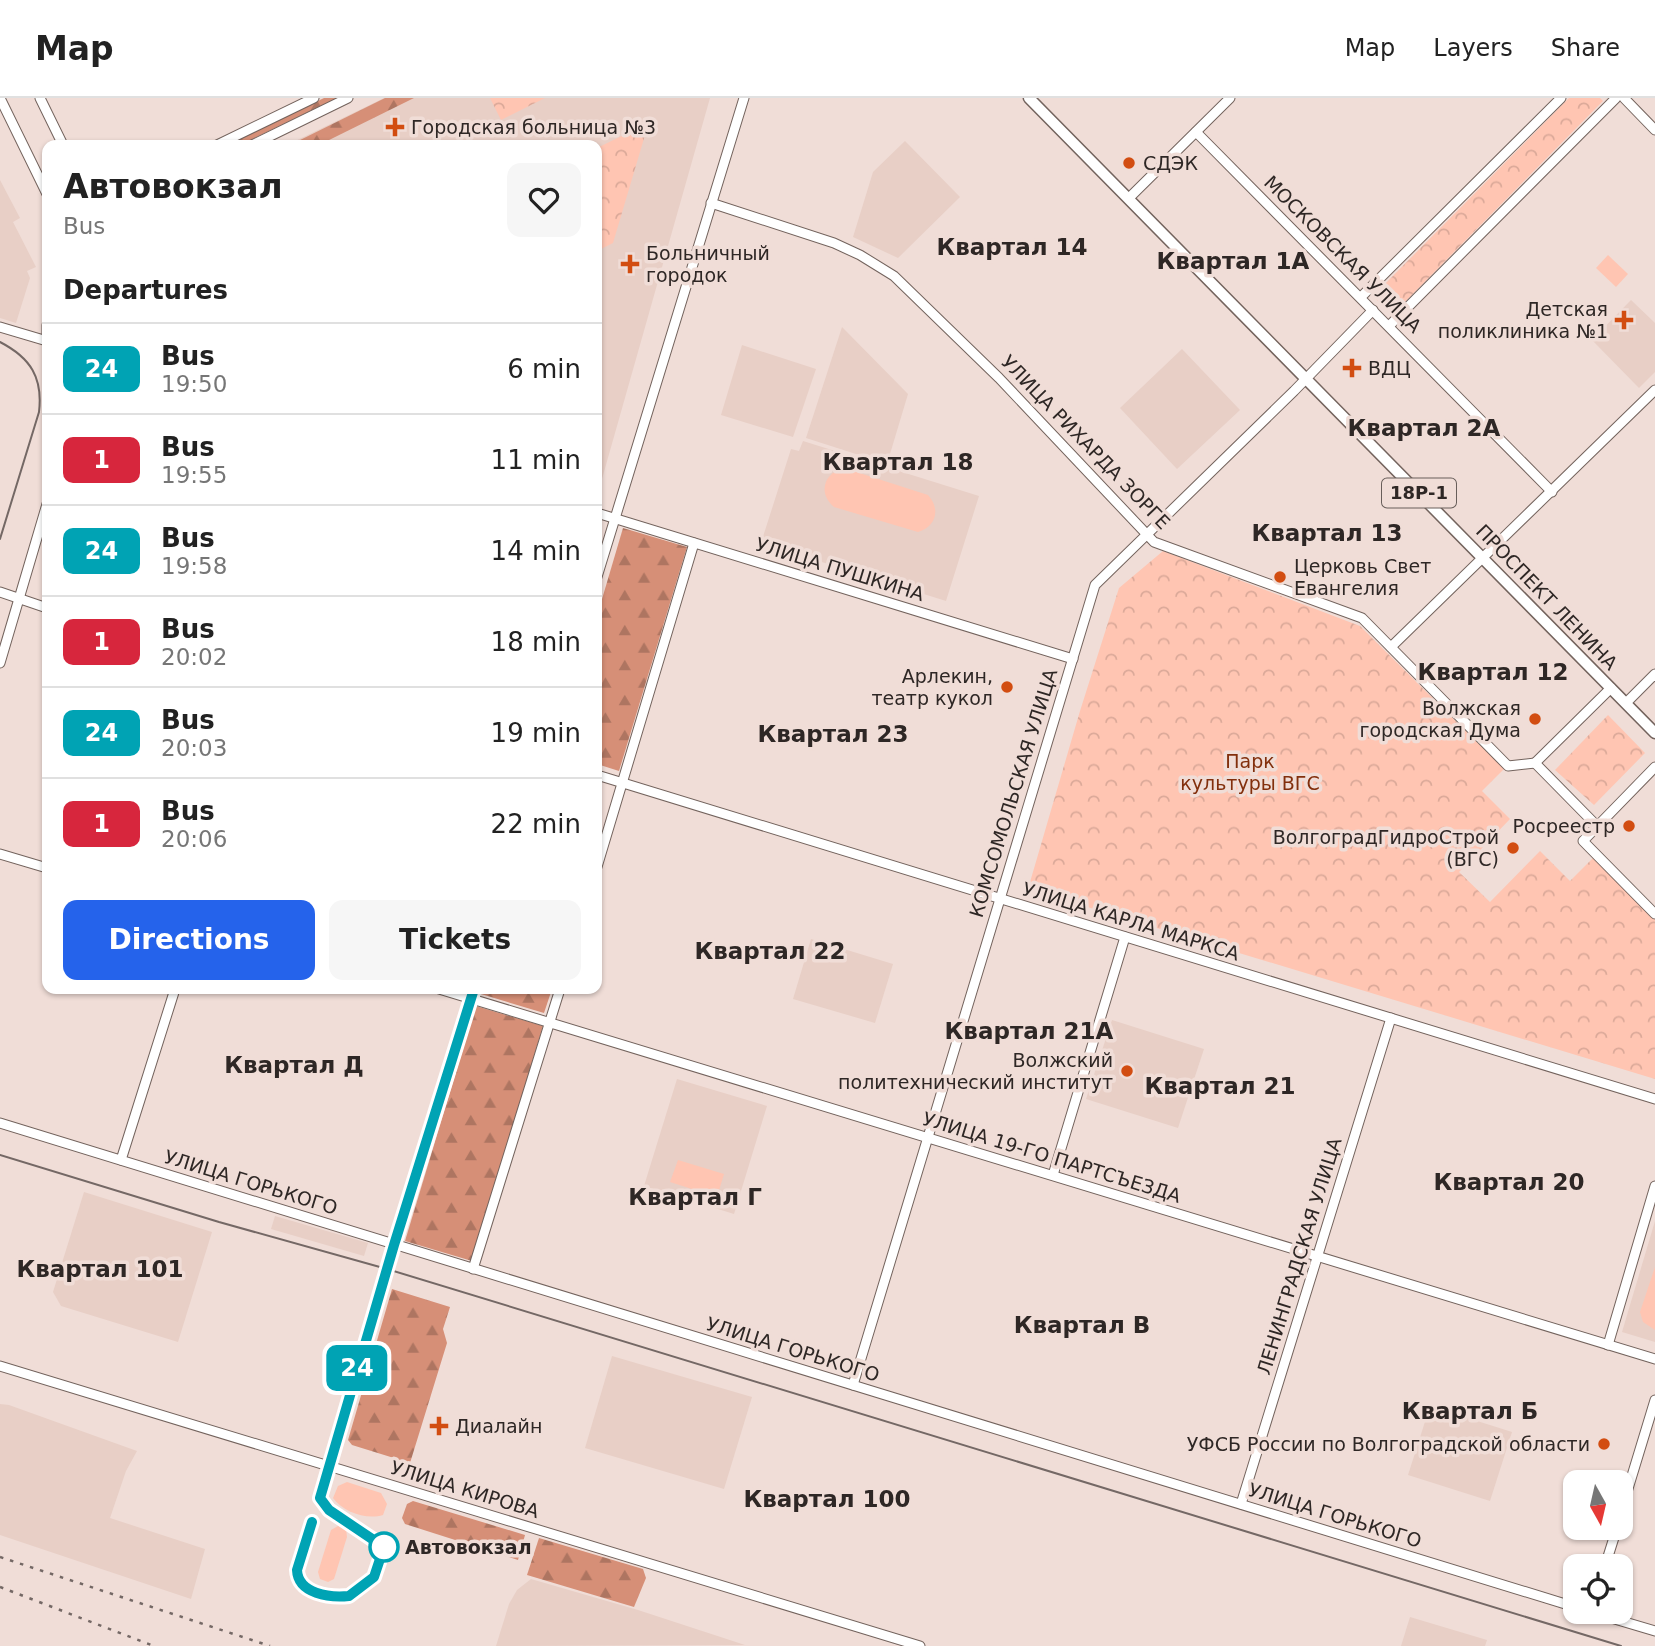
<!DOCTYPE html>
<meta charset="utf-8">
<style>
body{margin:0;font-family:"DejaVu Sans",sans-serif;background:#f6f6f6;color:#222;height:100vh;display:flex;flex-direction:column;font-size:26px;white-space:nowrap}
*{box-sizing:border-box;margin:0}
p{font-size:23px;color:#767676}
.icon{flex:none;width:38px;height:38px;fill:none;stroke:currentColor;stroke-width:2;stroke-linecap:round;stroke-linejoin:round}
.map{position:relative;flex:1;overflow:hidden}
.drawer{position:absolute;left:42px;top:42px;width:560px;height:854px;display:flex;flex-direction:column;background:#fff;border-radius:14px;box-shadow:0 2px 5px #0004}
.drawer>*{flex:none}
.badge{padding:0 14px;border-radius:10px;font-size:24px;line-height:46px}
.needle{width:46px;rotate:172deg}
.tools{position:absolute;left:1563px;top:1372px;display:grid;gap:14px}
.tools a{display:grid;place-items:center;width:70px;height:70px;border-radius:14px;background:#fff;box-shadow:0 2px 5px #0004;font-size:35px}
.map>.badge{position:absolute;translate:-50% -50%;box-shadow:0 0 0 4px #fff}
h2{padding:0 21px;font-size:26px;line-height:63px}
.round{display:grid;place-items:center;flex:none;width:74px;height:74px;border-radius:14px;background:#f6f6f6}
.headline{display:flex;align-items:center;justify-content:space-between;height:119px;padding:0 21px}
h1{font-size:33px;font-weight:800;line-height:52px}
.primary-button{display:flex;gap:14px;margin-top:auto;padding:14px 21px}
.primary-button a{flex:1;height:80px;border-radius:14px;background:#2563eb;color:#fff;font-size:28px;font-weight:800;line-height:80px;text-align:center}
.primary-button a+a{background:#f6f6f6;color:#222}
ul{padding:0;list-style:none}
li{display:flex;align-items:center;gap:21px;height:91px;padding:0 21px;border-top:2px solid #e0e0e0}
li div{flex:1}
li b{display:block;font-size:26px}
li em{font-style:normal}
li .badge{min-width:77px;font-weight:700;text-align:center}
header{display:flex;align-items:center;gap:42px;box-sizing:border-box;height:98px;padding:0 35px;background:#fff;border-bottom:2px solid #e0e0e0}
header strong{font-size:33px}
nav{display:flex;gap:38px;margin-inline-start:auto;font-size:24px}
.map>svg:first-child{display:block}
.built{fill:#e8cfc6}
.grass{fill:#ffc5b2}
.forest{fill:url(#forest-firs)}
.park{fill:url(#park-crowns)}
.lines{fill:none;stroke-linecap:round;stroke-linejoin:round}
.minor-casing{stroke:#73635d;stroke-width:11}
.major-casing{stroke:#73635d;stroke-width:13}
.minor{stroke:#fff;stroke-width:9}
.major{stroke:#fff;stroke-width:10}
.tram{stroke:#746865;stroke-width:2}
.rail{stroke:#746865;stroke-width:2.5;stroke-dasharray:3.5 7;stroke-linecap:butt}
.line-casing{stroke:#fff;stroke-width:16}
.line{stroke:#00a3b4;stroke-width:10}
.poi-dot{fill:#d24d11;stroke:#f0ddd7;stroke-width:2.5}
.stop-dot{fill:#fff;stroke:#00a3b4;stroke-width:3.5}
.labels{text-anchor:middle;stroke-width:7;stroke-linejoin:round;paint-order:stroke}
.shield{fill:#f0ddd7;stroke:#685e5a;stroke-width:2}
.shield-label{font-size:18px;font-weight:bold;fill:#2e2725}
.poi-label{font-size:19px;fill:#2e2725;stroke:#f0ddd7;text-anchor:end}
.street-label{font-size:19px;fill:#2e2725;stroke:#f0ddd7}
.park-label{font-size:19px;fill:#822f0c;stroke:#f0ddd7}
.stop-label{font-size:19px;font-weight:bold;fill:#2e2725;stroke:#f0ddd7;text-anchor:start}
.quarter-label{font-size:23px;font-weight:bold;fill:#2e2725;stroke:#f0ddd7}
</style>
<header>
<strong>Map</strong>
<nav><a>Map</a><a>Layers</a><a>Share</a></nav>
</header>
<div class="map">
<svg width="1655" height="1548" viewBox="0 0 1655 1548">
<defs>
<pattern id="forest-firs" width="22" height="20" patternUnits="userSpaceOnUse" patternTransform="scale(1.75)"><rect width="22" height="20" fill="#d68f77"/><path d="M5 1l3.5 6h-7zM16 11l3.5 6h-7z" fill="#ae7561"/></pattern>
<pattern id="park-crowns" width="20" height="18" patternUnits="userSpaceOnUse" patternTransform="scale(1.75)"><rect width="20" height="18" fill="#ffc5b2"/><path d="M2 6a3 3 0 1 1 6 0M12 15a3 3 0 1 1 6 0" fill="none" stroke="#dba999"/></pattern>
</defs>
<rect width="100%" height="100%" fill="#f0ddd7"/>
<g class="built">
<polygon points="384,0 710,0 598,395 597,47 287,47"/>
<polygon points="905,43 960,99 898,160 853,139 873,74"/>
<polygon points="0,82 20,120 13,124 36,169 27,173 30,180 16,225 0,220"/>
<polygon points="1631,202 1655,225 1655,274 1639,290 1592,242"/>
<polygon points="842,229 908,296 887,366 806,340"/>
<polygon points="742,247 816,271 793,339 721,317"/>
<polygon points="1182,251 1240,312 1177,371 1120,310"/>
<polygon points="803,343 979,398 946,503 761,445 791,351 799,353"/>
<polygon points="811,841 893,866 875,925 793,901"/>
<polygon points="1112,922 1204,951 1178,1030 1086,1001"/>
<polygon points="677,981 767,1008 734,1116 644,1088"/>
<polygon points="84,1094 212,1134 178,1244 61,1208 53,1194"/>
<polygon points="275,1118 368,1145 364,1158 271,1131"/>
<polygon points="1655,1123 1655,1244 1622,1234"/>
<polygon points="612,1258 752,1299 724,1391 585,1350"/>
<polygon points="0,1306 9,1307 137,1353 126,1373 110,1420 205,1451 191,1501 0,1437"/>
<polygon points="1430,1308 1512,1334 1490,1403 1408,1377"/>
<polygon points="531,1481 638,1512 745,1547 496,1548 509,1506 517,1492"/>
<polygon points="1410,1519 1487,1542 1485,1548 1401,1548"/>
</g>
<g class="grass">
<polygon points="1608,157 1628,176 1616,189 1596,170"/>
<path d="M844,370L928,397C941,411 936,429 918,434L834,409C818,396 823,375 844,370Z"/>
<polygon points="678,1062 724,1076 717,1099 670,1084"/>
<polygon points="1655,1169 1655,1232 1643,1224 1640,1214"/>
<path d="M347,1384L381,1395L387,1406L383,1417C366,1422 343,1414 333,1400L338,1388Z"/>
<polygon points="338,1428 346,1430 347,1439 334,1481 328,1484 320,1481 318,1474 331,1432"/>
</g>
<g class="forest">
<polygon points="324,0 337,0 240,47 228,47"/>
<polygon points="385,0 414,0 319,47 290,47"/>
<polygon points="623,430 687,449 619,673 597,666 597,518"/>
<polygon points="482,891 552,891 544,915 481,896"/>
<polygon points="476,908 543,928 472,1163 405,1143"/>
<polygon points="392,1191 450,1209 443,1231 447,1245 410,1365 352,1347 348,1342"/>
<polygon points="413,1403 525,1437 518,1462 405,1426 402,1420 407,1406"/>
<polygon points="539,1440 643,1471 646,1480 634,1509 527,1477"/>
</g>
<g class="park">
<polygon points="490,0 545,0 501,22"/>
<polygon points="1569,0 1600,0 1603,3 1392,217 1373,198"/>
<polygon points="648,27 613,145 597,153 597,50 640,29"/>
<polygon points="1163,453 1360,528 1504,671 1482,693 1510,721 1459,774 1490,804 1540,753 1570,783 1593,760 1655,822 1655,981 1028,791 1080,613 1119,490"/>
<polygon points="1608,617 1645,655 1594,707 1555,672"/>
</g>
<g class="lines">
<defs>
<g id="minor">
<polyline points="0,0 47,96"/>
<polyline points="40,0 63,47"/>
<polyline points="1624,0 1655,32"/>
<polyline points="1196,34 1552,394"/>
<polyline points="217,47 314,0"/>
<polyline points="252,47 348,0"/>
<polyline points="1129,100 1230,0"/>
<polyline points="711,105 834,145 860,157 894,178 999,280 1154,444 1362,520 1508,668 1535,665"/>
<polyline points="1361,199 1561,0"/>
<polyline points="47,227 47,245"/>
<polyline points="1389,228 1616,0"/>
<polyline points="0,229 47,243"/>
<polyline points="597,415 1073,561"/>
<polyline points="597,479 744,0"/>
<polyline points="0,494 47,510"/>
<polyline points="1391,549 1655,292"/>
<polyline points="0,565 47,406"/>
<polyline points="1626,605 1655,576"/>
<polyline points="1535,665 1611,590"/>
<polyline points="1535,665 1597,728"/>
<polyline points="1655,669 1583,743 1655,816"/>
<polyline points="597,677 1655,1001"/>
<polyline points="0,756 47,770"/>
<polyline points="597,769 694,445"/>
<polyline points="439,891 1655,1261"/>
<polyline points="0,1025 1575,1509"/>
<polyline points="121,1062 175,891"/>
<polyline points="1053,1077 1125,839"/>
<polyline points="473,1171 560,891"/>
<polyline points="1608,1247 1655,1088"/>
<polyline points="0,1268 920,1548"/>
<polyline points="853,1287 1095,487 1294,293 1373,212"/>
<polyline points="329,1367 474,891"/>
<polyline points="1241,1406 1391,920"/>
<polyline points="1620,1417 1655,1302"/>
<polyline points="1605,1468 1617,1430"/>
<polyline points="1591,1514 1655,1533"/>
</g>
<polyline id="major" points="1029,0 1655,635"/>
</defs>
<use href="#minor" class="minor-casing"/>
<use href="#major" class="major-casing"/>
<use href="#minor" class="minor"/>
<use href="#major" class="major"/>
<g class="tram">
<path d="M0,244C31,260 43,280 39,314L0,441"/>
<polyline points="0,1057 219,1124 387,1171 1621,1548"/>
</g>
<g class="rail">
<polyline points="0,1459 270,1548"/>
<polyline points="0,1489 154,1548"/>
</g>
</g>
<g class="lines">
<defs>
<path id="line" d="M312,1424L297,1472C298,1496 330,1500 349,1498L374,1479L384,1449L329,1412L320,1400L394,1147L474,891"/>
</defs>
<use href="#line" class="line-casing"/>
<use href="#line" class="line"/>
</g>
<g class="poi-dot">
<path d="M391.5 18.5h7v7h7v7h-7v7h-7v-7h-7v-7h7z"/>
<circle cx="1129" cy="65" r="7"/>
<path d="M626.5 155.5h7v7h7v7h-7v7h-7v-7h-7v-7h7z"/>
<path d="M1620.5 211.5h7v7h7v7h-7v7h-7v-7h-7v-7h7z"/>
<path d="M1348.5 259.5h7v7h7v7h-7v7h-7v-7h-7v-7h7z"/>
<circle cx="1280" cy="479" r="7"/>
<circle cx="1007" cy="589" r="7"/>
<circle cx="1535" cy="621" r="7"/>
<circle cx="1629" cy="728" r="7"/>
<circle cx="1513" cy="750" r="7"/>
<circle cx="1127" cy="973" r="7"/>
<path d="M435.5 1317.5h7v7h7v7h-7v7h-7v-7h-7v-7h7z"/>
<circle cx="1604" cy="1346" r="7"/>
</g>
<circle class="stop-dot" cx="384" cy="1449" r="14"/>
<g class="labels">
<rect class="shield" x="1382" y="380.5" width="74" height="29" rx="5"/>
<g class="shield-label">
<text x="1419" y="401">18Р-1</text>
</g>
<g class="poi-label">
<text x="411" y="36" text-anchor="start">Городская больница №3</text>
<text x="1143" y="72" text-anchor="start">СДЭК</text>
<text x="646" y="162" text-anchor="start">Больничный<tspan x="646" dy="22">городок</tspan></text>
<text x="1608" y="218">Детская<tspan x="1608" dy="22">поликлиника №1</tspan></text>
<text x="1368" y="277" text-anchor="start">ВДЦ</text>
<text x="1294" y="475" text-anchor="start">Церковь Свет<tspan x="1294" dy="22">Евангелия</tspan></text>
<text x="993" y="585">Арлекин,<tspan x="993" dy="22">театр кукол</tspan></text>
<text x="1521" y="617">Волжская<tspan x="1521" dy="22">городская Дума</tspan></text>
<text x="1615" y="735">Росреестр</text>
<text x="1499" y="746">ВолгоградГидроСтрой<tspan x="1499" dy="22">(ВГС)</tspan></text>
<text x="1113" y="969">Волжский<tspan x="1113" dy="22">политехнический институт</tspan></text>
<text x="455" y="1335" text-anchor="start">Диалайн</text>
<text x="1590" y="1353">УФСБ России по Волгоградской области</text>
</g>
<g class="street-label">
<text transform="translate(1343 156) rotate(45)" y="7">МОСКОВСКАЯ УЛИЦА</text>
<text transform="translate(1086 344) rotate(46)" y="7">УЛИЦА РИХАРДА ЗОРГЕ</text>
<text transform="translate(840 471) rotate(17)" y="7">УЛИЦА ПУШКИНА</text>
<text transform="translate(1547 499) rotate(46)" y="7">ПРОСПЕКТ ЛЕНИНА</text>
<text transform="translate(1013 695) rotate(-73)" y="7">КОМСОМОЛЬСКАЯ УЛИЦА</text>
<text transform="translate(1131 823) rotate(17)" y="7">УЛИЦА КАРЛА МАРКСА</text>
<text transform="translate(1052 1059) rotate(17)" y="7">УЛИЦА 19-ГО ПАРТСЪЕЗДА</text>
<text transform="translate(251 1084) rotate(17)" y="7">УЛИЦА ГОРЬКОГО</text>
<text transform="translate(1299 1158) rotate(-73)" y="7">ЛЕНИНГРАДСКАЯ УЛИЦА</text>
<text transform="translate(793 1251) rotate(17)" y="7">УЛИЦА ГОРЬКОГО</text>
<text transform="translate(465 1391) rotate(17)" y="7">УЛИЦА КИРОВА</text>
<text transform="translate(1335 1417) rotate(17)" y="7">УЛИЦА ГОРЬКОГО</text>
</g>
<g class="park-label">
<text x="1250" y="670">Парк<tspan x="1250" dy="22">культуры ВГС</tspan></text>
</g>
<g class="stop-label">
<text x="405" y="1456">Автовокзал</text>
</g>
<g class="quarter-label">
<text x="1012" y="157">Квартал 14</text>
<text x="1233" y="171">Квартал 1А</text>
<text x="1424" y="338">Квартал 2А</text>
<text x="898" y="372">Квартал 18</text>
<text x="1327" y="443">Квартал 13</text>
<text x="1493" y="582">Квартал 12</text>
<text x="833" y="644">Квартал 23</text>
<text x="770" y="861">Квартал 22</text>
<text x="1029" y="941">Квартал 21А</text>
<text x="294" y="975">Квартал Д</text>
<text x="1220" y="996">Квартал 21</text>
<text x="1509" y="1092">Квартал 20</text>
<text x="695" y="1107">Квартал Г</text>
<text x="100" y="1179">Квартал 101</text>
<text x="1082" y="1235">Квартал В</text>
<text x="1470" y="1321">Квартал Б</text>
<text x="827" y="1409">Квартал 100</text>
</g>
</g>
</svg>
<div class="tools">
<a><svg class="needle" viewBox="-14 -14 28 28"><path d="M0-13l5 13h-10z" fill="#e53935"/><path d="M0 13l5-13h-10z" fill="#767676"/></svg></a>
<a><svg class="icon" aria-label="locate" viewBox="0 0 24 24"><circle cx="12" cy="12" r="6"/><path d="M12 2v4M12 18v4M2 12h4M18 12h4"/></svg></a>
</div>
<b class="badge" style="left:357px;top:1270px;background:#00a3b4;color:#fff">24</b>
<section class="drawer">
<div class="headline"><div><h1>Автовокзал</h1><p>Bus</p></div><a class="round"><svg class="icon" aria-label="heart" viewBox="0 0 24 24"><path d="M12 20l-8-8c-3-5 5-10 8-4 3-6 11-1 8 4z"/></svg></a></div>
<h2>Departures</h2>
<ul>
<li><span class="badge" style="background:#00a3b4;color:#fff">24</span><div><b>Bus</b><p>19:50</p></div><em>6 min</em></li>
<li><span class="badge" style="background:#d7263d;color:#fff">1</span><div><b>Bus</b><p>19:55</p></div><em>11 min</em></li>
<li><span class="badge" style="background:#00a3b4;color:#fff">24</span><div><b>Bus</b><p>19:58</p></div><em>14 min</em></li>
<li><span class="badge" style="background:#d7263d;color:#fff">1</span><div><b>Bus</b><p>20:02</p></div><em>18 min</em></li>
<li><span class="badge" style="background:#00a3b4;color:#fff">24</span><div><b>Bus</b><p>20:03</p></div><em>19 min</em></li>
<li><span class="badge" style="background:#d7263d;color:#fff">1</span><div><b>Bus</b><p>20:06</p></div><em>22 min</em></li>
</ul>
<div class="primary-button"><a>Directions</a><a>Tickets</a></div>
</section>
</div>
